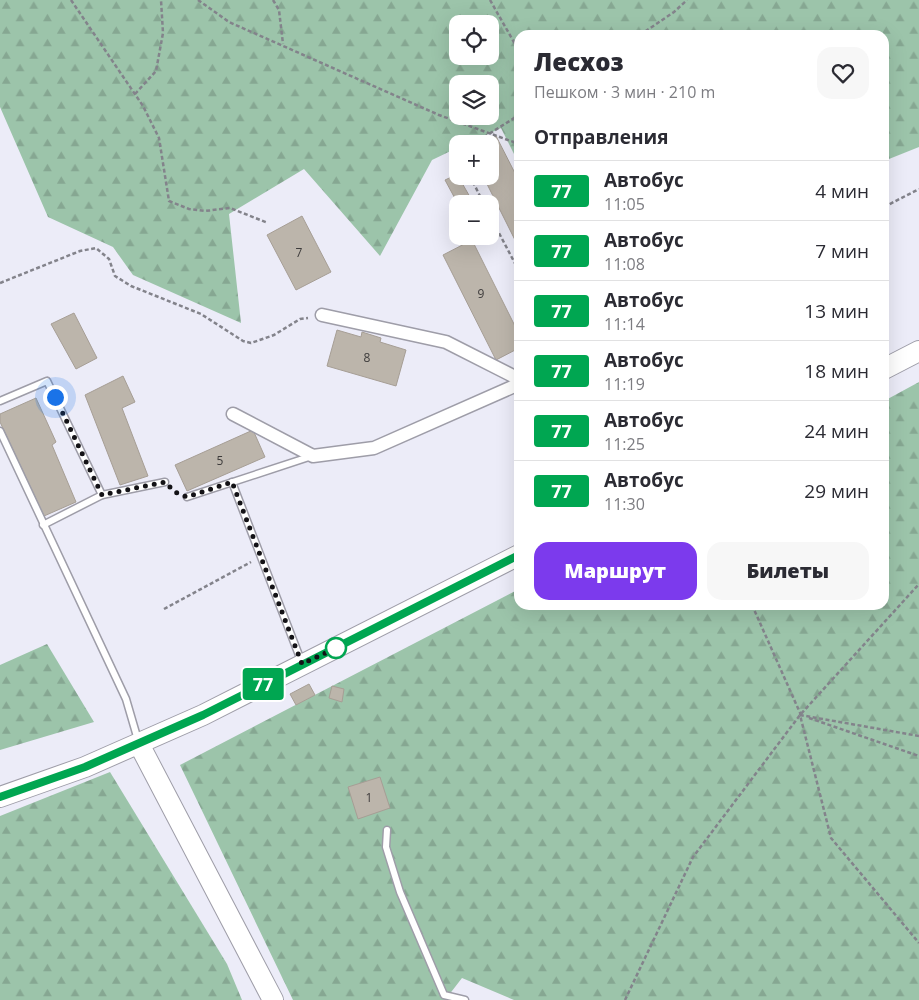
<!DOCTYPE html>
<html lang="ru">
<meta charset="utf-8">
<style>
body{margin:0;font-family:"Open Sans",sans-serif;background:#f7f7f7;color:#2b2b33;height:100vh;display:flex;flex-direction:column;font-size:19px;white-space:nowrap}
*{box-sizing:border-box;margin:0}
p{font-size:16px;color:#7c7c81}
.icon{flex:none;width:28px;height:28px;fill:none;stroke:currentColor;stroke-width:2;stroke-linecap:round;stroke-linejoin:round}
.map{position:relative;flex:1;overflow:hidden}
.side{position:absolute;left:514px;top:30px;width:375px;height:580px;display:flex;flex-direction:column;background:#fff;border-radius:15px;box-shadow:0 5px 20px #0002}
.side>*{flex:none}
.badge{padding:0 10px;border-radius:4px;font-size:18px;line-height:32px}
.controls{position:absolute;left:449px;top:15px;display:grid;gap:10px}
.controls a{display:grid;place-items:center;width:50px;height:50px;border-radius:10px;background:#fff;box-shadow:0 5px 20px #0002;font-size:25px}
.you{position:absolute;width:25px;height:25px;margin:-12px;border:4px solid #fff;border-radius:50%;background:#1a73e8;box-shadow:0 0 0 8px #1a73e833}
.map>.badge{position:absolute;translate:-50% -50%;box-shadow:0 0 0 2px #fff}
h2{padding:0 20px;font-size:19px;line-height:45px}
.round{display:grid;place-items:center;flex:none;width:52px;height:52px;border-radius:15px;background:#f7f7f7}
.summary{display:flex;align-items:center;justify-content:space-between;height:85px;padding:0 20px}
h1{font-size:24px;font-weight:800;line-height:38px}
.primary-button{display:flex;gap:10px;margin-top:auto;padding:10px 20px}
.primary-button a{flex:1;height:58px;border-radius:15px;background:#7c3aed;color:#fff;font-size:20px;font-weight:800;line-height:58px;text-align:center}
.primary-button a+a{background:#f7f7f7;color:#2b2b33}
ul{padding:0;list-style:none}
li{display:flex;align-items:center;gap:15px;height:60px;padding:0 20px;border-top:1px solid #e1e1e2}
li div{flex:1}
li b{display:block;font-size:19px}
li em{font-style:normal}
li .badge{min-width:55px;font-weight:700;text-align:center}
.map>svg:first-child{display:block}
.forest{fill:url(#forest-firs);fill-rule:evenodd}
.building{fill:#bcb5ab;stroke:#a69e95}
.lines{fill:none;stroke-linecap:round;stroke-linejoin:round}
.lane-casing{stroke:#9e9da8;stroke-width:9}
.street-casing{stroke:#9e9da8;stroke-width:15}
.primary-casing{stroke:#9e9da8;stroke-width:22}
.path{stroke:#83838b;stroke-width:2.5;stroke-dasharray:4 2.5;stroke-linecap:butt}
.lane{stroke:#fff;stroke-width:6}
.street{stroke:#fff;stroke-width:12}
.primary{stroke:#fff;stroke-width:20}
.line-casing{stroke:#fff;stroke-width:11}
.line{stroke:#00a651;stroke-width:8}
.walk{stroke:#131216;stroke-width:5;stroke-dasharray:0 9}
.stop-dot{fill:#fff;stroke:#00a651;stroke-width:2.5}
.labels{text-anchor:middle;stroke-width:5;stroke-linejoin:round;paint-order:stroke}
.number-label{font-size:12px;fill:#3d3b3b}
</style>
<div class="map">
<svg width="919" height="1000" viewBox="0 0 919 1000">
<defs>
<pattern id="forest-firs" width="22" height="20" patternUnits="userSpaceOnUse" patternTransform="scale(1.25)"><rect width="22" height="20" fill="#9cc4aa"/><path d="M5 1l3.5 6h-7zM16 11l3.5 6h-7z" fill="#86a792"/></pattern>
</defs>
<rect width="100%" height="100%" fill="#ececf8"/>
<g class="forest">
<path d="M0,0H919V147L884,161V35H519V164L501,128L467,144H458L457,148L432,160L380,256L304,169L229,214L241,323L133,275L113,247L48,217L0,107ZM458,24H490V56H458ZM458,84H490V116H458Z"/>
<polygon points="919,382 919,1000 514,1000 462,978 445,1000 293,1000 180,765 519,589 519,605 884,605 884,401"/>
<polygon points="47,644 94,722 0,750 0,665"/>
<polygon points="110,772 227,964 242,1000 0,1000 0,816"/>
</g>
<g class="building">
<polygon points="496,136 519,181 519,248 483,176 490,176 490,144 481,144"/>
<polygon points="458,174 458,176 474,204 458,204 445,180"/>
<polygon points="302,216 331,272 296,290 267,235"/>
<polygon points="472,240 519,334 519,348 496,360 443,255"/>
<polygon points="74,313 97,358 76,369 51,324"/>
<polygon points="337,330 361,337 362,332 381,338 380,342 406,350 396,386 327,366"/>
<polygon points="123,376 135,402 122,408 148,476 120,485 85,395"/>
<polygon points="36,398 56,442 52,445 76,502 44,516 0,422 0,414"/>
<polygon points="253,430 265,457 187,491 175,465"/>
<polygon points="309,684 315,695 296,705 290,694"/>
<polygon points="332,686 344,689 342,702 329,698"/>
<polygon points="380,777 390,808 358,819 348,787"/>
</g>
<g class="lines">
<defs>
<g id="lane">
<polyline points="0,401 47,381 102,495 43,525"/>
<polyline points="0,431 126,699 138,740"/>
<polyline points="232,482 302,663"/>
<polyline points="102,495 165,482"/>
<polyline points="187,497 312,456"/>
<polyline points="387,830 386,847 400,892 444,995 465,1000"/>
</g>
<g id="street">
<polyline points="322,315 446,342 519,379"/>
<polyline points="233,414 313,456 374,448 519,384"/>
</g>
<g id="primary">
<polyline points="884,369 919,351"/>
<polyline points="139,744 273,1000"/>
<polyline points="0,797 85,767 203,715 519,555"/>
</g>
</defs>
<use href="#lane" class="lane-casing"/>
<use href="#street" class="street-casing"/>
<use href="#primary" class="primary-casing"/>
<g class="path">
<polyline points="71,0 143,106 159,138 169,201 189,209 205,211 230,208 268,223"/>
<polyline points="198,0 229,22 439,115 519,144"/>
<polyline points="273,0 279,10 283,44"/>
<polyline points="490,0 519,51"/>
<polyline points="640,35 674,12 687,0"/>
<polyline points="135,94 156,71 163,33 161,0"/>
<polyline points="473,144 519,115"/>
<polyline points="470,176 484,204"/>
<polyline points="884,207 919,189"/>
<polyline points="490,216 519,271"/>
<polyline points="0,283 80,251 96,248 109,259 115,276 131,286 201,314 243,341 251,343 274,335 300,319 308,318"/>
<polyline points="752,605 801,715"/>
<polyline points="164,609 251,562"/>
<polyline points="809,718 919,756"/>
<polyline points="919,736 800,715 831,838 919,943"/>
<polyline points="625,1000 693,857 800,715 919,584"/>
</g>
<use href="#lane" class="lane"/>
<use href="#street" class="street"/>
<use href="#primary" class="primary"/>
</g>
<g class="lines">
<defs>
<polyline id="line" points="0,797 85,767 203,715 519,555"/>
</defs>
<use href="#line" class="line-casing"/>
<use href="#line" class="line"/>
<polyline class="walk" points="55,397 102,495 165,482 175,492 187,497 232,482 302,664 336,648"/>
</g>
<circle class="stop-dot" cx="336" cy="648" r="10"/>
<g class="labels">
<g class="number-label">
<text x="299" y="257">7</text>
<text x="481" y="298">9</text>
<text x="367" y="362">8</text>
<text x="220" y="465">5</text>
<text x="369" y="802">1</text>
</g>
</g>
</svg>
<div class="controls">
<a><svg class="icon" aria-label="locate" viewBox="0 0 24 24"><circle cx="12" cy="12" r="6"/><path d="M12 2v4M12 18v4M2 12h4M18 12h4"/></svg></a>
<a><svg class="icon" aria-label="layers" viewBox="0 0 24 24"><path d="M12 4l9 5-9 5-9-5zM3 14l9 5 9-5"/></svg></a>
<a>+</a>
<a>−</a>
</div>
<div class="you" style="left:55px;top:397px"></div>
<b class="badge" style="left:263px;top:684px;background:#00a651;color:#fff">77</b>
<section class="side">
<div class="summary"><div><h1>Лесхоз</h1><p>Пешком · 3 мин · 210 m</p></div><a class="round"><svg class="icon" aria-label="heart" viewBox="0 0 24 24"><path d="M12 20l-8-8c-3-5 5-10 8-4 3-6 11-1 8 4z"/></svg></a></div>
<h2>Отправления</h2>
<ul>
<li><span class="badge" style="background:#00a651;color:#fff">77</span><div><b>Автобус</b><p>11:05</p></div><em>4 мин</em></li>
<li><span class="badge" style="background:#00a651;color:#fff">77</span><div><b>Автобус</b><p>11:08</p></div><em>7 мин</em></li>
<li><span class="badge" style="background:#00a651;color:#fff">77</span><div><b>Автобус</b><p>11:14</p></div><em>13 мин</em></li>
<li><span class="badge" style="background:#00a651;color:#fff">77</span><div><b>Автобус</b><p>11:19</p></div><em>18 мин</em></li>
<li><span class="badge" style="background:#00a651;color:#fff">77</span><div><b>Автобус</b><p>11:25</p></div><em>24 мин</em></li>
<li><span class="badge" style="background:#00a651;color:#fff">77</span><div><b>Автобус</b><p>11:30</p></div><em>29 мин</em></li>
</ul>
<div class="primary-button"><a>Маршрут</a><a>Билеты</a></div>
</section>
</div>
